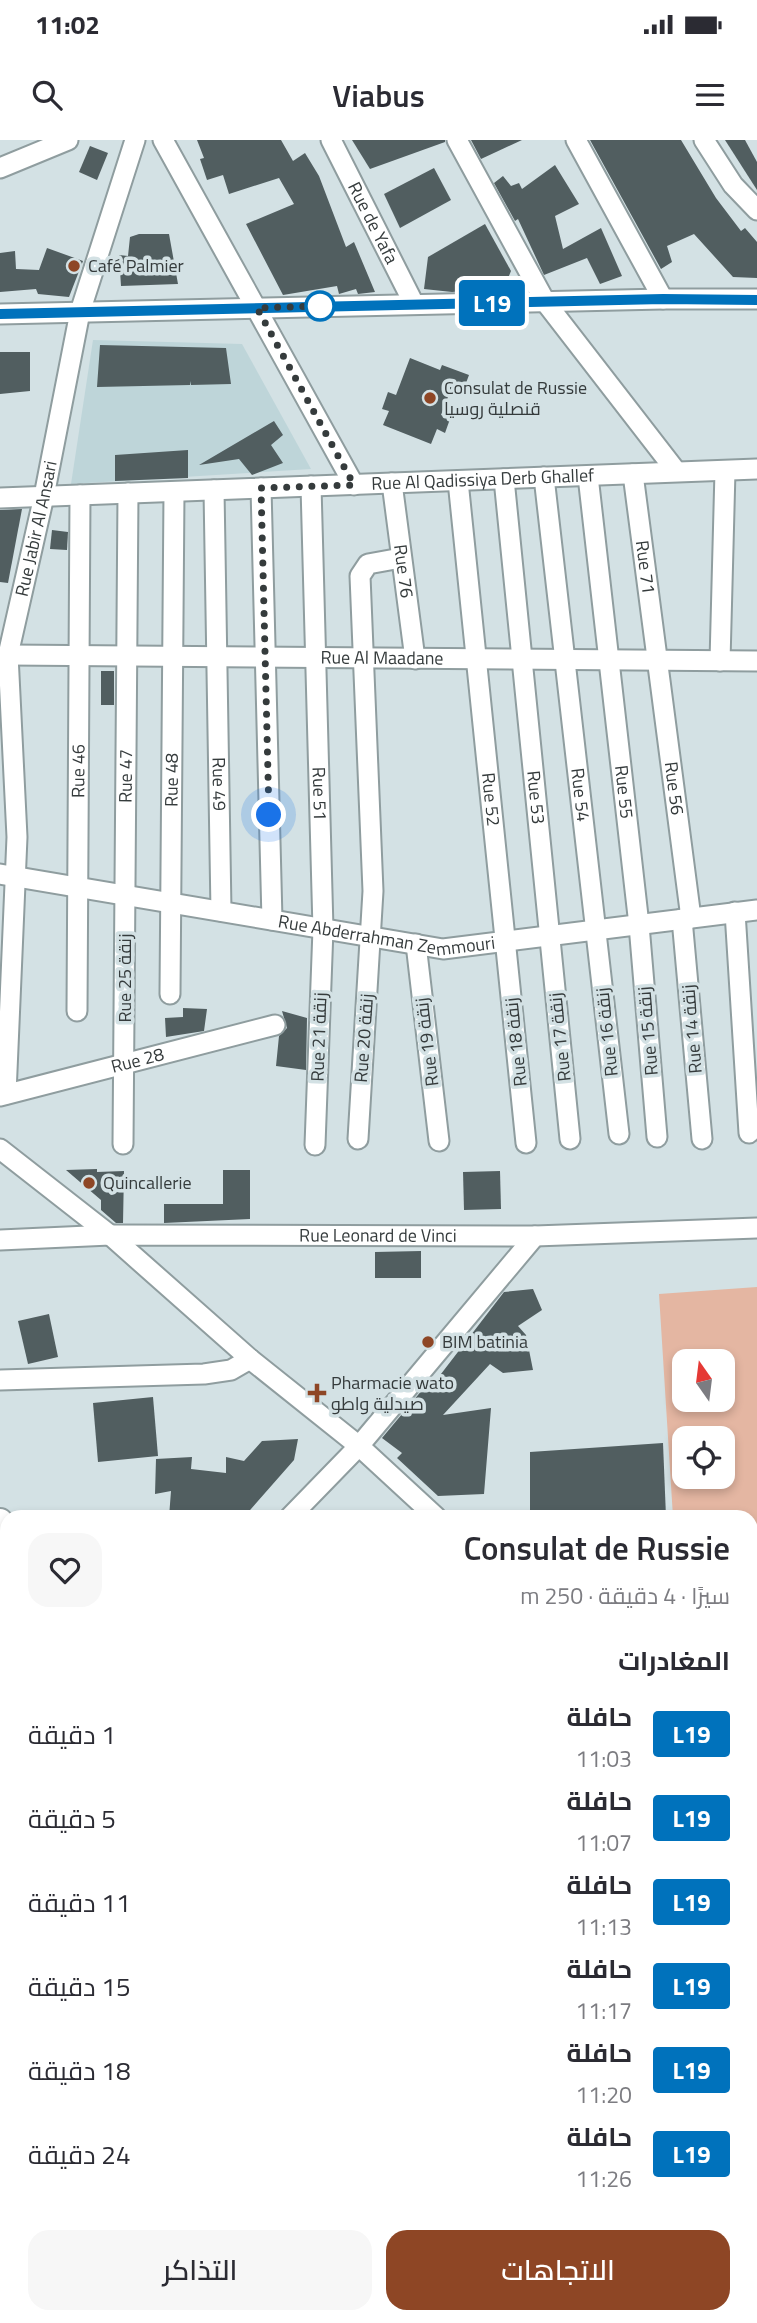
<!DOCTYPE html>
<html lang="ar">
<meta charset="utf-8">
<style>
body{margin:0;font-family:"Titillium Web",Cairo,sans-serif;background:#f7f7f7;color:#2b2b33;direction:rtl;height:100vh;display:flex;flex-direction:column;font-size:26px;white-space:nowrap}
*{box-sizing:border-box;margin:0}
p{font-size:23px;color:#7c7c81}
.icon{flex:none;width:38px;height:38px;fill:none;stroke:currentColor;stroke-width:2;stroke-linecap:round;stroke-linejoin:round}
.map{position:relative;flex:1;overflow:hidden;direction:ltr}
.details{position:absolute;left:0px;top:1370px;width:758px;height:814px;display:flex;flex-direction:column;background:#fff;border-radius:21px 21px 0 0;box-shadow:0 4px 10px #0003;direction:rtl}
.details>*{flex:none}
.badge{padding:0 14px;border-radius:5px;font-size:24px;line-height:46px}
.needle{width:46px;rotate:346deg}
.tools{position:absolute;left:672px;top:1209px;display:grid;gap:14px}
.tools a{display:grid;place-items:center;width:63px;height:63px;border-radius:14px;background:#fff;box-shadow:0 4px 10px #0003;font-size:35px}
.you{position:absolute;width:35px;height:35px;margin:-18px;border:5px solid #fff;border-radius:50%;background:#1a73e8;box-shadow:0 0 0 10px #1a73e833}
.map>.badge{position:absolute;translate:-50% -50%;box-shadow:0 0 0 4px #fff}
h2{padding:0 28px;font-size:26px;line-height:63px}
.round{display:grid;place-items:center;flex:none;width:74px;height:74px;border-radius:21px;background:#f7f7f7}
.headline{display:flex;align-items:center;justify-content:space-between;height:119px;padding:0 28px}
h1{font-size:33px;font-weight:600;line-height:52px}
.primary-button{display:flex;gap:14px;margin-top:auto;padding:14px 28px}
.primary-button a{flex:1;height:80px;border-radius:21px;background:#8e4625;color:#fff;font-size:28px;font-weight:600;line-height:80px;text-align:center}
.primary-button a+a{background:#f7f7f7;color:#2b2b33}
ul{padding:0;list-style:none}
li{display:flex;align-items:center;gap:21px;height:84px;padding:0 28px}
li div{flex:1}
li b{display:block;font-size:26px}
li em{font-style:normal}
li .badge{min-width:77px;font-weight:700;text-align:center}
.status{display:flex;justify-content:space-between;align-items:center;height:49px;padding:0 35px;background:#fff;direction:ltr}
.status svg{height:19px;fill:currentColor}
header{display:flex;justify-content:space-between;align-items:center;height:91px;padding:0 28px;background:#fff;font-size:32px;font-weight:600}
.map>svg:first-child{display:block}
.built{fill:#bed5d9}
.green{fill:#e4b6a2;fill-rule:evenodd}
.building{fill:#515e60}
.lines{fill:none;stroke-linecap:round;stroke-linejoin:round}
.minor-casing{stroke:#8f9d9f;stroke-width:23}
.major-casing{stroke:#8f9d9f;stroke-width:28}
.minor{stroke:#fff;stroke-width:19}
.major{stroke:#fff;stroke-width:24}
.line-casing{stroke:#fff;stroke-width:16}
.line{stroke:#0072bc;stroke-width:10}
.walk{stroke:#353b3c;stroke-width:7;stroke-dasharray:0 12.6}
.poi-dot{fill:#8e4625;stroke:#d3e1e4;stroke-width:2.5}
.stop-dot{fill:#fff;stroke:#0072bc;stroke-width:3.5}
.labels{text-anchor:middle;stroke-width:7;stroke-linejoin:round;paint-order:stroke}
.street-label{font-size:18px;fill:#353b3c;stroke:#d3e1e4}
.poi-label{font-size:18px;fill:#353b3c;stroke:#d3e1e4;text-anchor:start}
</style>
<div class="status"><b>11:02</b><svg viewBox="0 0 49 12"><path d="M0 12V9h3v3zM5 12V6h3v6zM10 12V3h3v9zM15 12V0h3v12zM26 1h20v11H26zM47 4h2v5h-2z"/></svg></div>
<header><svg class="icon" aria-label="menu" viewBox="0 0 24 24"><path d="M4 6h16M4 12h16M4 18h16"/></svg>Viabus<svg class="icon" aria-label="search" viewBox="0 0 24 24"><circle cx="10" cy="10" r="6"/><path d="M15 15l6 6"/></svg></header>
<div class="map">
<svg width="757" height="2183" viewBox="0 0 757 2183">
<rect width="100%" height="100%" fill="#d3e1e4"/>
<g class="built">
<polygon points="93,200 242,204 311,329 71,344"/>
<polygon points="0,1670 7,1686 7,2015 0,2021"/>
<polygon points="751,2053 757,2053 757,2183 476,2183 478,2177 751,2177"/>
</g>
<path class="green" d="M757,1147V1427H751V1377H673L659,1154ZM684,1222H723V1260H684ZM684,1298H723V1337H684Z"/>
<g class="building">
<polygon points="197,0 281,0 293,21 305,13 319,36 346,107 354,102 375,152 358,154 356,149 339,154 337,146 283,155 246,84 294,64 279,38 229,54 223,35 207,40 200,19 204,18"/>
<polygon points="352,0 445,0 445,2 370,29"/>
<polygon points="471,0 522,0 481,19"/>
<polygon points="590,0 681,0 716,58 741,91 745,88 757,102 757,138 733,137 694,94 667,106 672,122 661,129"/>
<polygon points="725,0 745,0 757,22 757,50"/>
<polygon points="90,6 108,13 97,40 79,32"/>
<polygon points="555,25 579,64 555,76 563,109 601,88 622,136 600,144 587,118 544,135 518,79 515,81 494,43 503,36 511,46 519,43 522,49"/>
<polygon points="434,28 451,60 400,88 384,54"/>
<polygon points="485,84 511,131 504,148 452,152 424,149 428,117"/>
<polygon points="139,94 169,94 178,144 121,146 119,115 128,116 130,97"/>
<polygon points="47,108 83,121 69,157 38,154 36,149 0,152 0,113 15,111 16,129 39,130"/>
<polygon points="100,205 226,208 231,244 191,245 190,241 190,245 97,247"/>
<polygon points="0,212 30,212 30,251 0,254"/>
<polygon points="410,218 440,230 442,225 469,235 463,251 452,247 441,275 450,279 445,293 437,289 431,304 383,285 389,271 382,269 388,252 396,255"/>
<polygon points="274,281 283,295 271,305 283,323 252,335 239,319 199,325"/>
<polygon points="188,310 188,338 115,341 115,315"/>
<polygon points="22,369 8,443 0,442 0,370"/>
<polygon points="52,390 68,392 67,410 50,409"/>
<rect x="101" y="531" width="13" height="34"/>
<polygon points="183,868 207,869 204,891 166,897 165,878 183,877"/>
<polygon points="282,871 307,878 306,930 276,926 279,896 287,888"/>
<polygon points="97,1029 97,1032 124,1031 123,1083 116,1083 101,1070 101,1060 66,1030"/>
<polygon points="223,1030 250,1030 250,1079 164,1083 164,1064 223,1064"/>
<polygon points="500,1031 501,1069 464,1070 463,1032"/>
<polygon points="421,1111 421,1138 375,1138 375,1112"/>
<polygon points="533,1149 542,1170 518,1186 526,1195 533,1230 503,1233 490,1224 443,1275 491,1268 484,1354 438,1356 397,1318 402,1313 382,1298 428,1243 431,1247 504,1152"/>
<polygon points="49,1174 58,1217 28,1224 18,1181"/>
<polygon points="153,1257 158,1316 98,1322 93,1263"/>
<polygon points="298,1299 294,1320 244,1377 169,1377 171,1351 155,1354 156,1319 192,1317 191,1329 226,1333 226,1317 244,1321 262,1301"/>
<polygon points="663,1303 666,1377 530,1377 530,1312"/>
</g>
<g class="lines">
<defs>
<g id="minor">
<polyline points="163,0 354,345"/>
<path id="s1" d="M331,0L414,164"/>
<polyline points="457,0 546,163 676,331"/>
<polyline points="576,0 663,159"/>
<polyline points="704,0 733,45 757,70"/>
<polyline points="0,28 68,0"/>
<polyline points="0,174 663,159 757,159"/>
<path id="s2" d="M633,334L691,778"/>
<path id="s3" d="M588,336L639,785L657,997"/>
<path id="s4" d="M544,337L619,994"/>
<path id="s5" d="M504,339L570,999"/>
<path id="s6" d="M458,341L526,1003"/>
<path id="s7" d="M392,343L415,519"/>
<path id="s8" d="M311,346L323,789L315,1005"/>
<polyline points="261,348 272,780"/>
<path id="s9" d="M214,350L221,771"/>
<path id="s10" d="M0,358L757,329"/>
<path id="s11" d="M8,515L757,521"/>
<polyline points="720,521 725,331"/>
<path id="s12" d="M0,734L443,809L757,770"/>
<polyline points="735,772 749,993"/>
<polyline points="682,779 702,999"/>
<polyline points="416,804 439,1001"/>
<path id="s13" d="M170,854L174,352"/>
<path id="s14" d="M77,871L80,355"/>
<path id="s15" d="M6,954L17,697L8,515L44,356L80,172L135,0"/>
<path id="s16" d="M0,956L275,885"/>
<polyline points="358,999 373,751 360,436 368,424 401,418"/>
<path id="s17" d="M123,1004L128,353"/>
<polyline points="0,1009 110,1095 250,1219 359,1306 436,1377"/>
<path id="s18" d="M0,1100L110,1095L535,1096L757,1088"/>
<polyline points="0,1240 204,1234 231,1230 250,1219"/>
<polyline points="290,1377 359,1306 535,1096"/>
<polyline points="751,1459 757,1461"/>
<polyline points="0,1582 7,1580"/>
<polyline points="751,1645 757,1645"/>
<polyline points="751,1778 757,1778"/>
<polyline points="0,2049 7,2043"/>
<polyline points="0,2115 7,2121"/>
<polyline points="74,2177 81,2183"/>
<polyline points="306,2183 331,2177"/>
</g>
<g id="major">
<polyline points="0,1381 7,1392"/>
<polyline points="0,1427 7,1438"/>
<polyline points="751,1998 757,1997"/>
<polyline points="751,2025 757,2024"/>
</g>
</defs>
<use href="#minor" class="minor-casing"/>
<use href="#major" class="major-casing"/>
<use href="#minor" class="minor"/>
<use href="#major" class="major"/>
</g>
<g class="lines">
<defs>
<polyline id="line" points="0,174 663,159 757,160"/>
</defs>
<use href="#line" class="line-casing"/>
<use href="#line" class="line"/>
<polyline class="walk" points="269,675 261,348 354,345 257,168 320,166"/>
</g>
<g class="poi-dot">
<circle cx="74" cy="126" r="7"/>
<circle cx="430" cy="258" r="7"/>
<circle cx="89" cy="1043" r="7"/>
<circle cx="428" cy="1202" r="7"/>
<path d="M313.5 1242.5h7v7h7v7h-7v7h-7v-7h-7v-7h7z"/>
</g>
<circle class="stop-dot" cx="320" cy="166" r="14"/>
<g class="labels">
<g class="street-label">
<text dy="6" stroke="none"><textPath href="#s1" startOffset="93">Rue de Yafa</textPath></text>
<text dy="6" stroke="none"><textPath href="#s10" startOffset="483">Rue Al Qadissiya Derb Ghallef</textPath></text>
<text dy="6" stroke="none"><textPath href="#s15" startOffset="569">Rue Jabir Al Ansari</textPath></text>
<text dy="6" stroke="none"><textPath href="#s2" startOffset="94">Rue 71</textPath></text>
<text dy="6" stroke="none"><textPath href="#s7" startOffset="89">Rue 76</textPath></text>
<text dy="6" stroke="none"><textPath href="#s11" startOffset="374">Rue Al Maadane</textPath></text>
<text dy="6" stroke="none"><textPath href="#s14" startOffset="240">Rue 46</textPath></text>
<text dy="6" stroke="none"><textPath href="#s17" startOffset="368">Rue 47</textPath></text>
<text dy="6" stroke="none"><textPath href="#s13" startOffset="214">Rue 48</textPath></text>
<text dy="6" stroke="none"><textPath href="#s9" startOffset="294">Rue 49</textPath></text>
<text dy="6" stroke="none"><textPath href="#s2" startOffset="317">Rue 56</textPath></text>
<text dy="6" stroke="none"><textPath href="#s3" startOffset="318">Rue 55</textPath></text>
<text dy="6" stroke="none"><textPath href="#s8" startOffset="308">Rue 51</textPath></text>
<text dy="6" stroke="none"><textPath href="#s4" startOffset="320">Rue 54</textPath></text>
<text dy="6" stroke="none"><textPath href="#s5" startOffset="320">Rue 53</textPath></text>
<text dy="6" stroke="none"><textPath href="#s6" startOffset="320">Rue 52</textPath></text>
<text dy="6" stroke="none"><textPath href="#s12" startOffset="392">Rue Abderrahman Zemmouri</textPath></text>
<text transform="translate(125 838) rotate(-90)" y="6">Rue 25 زنقة</text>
<text transform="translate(692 889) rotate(-95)" y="6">Rue 14 زنقة</text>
<text transform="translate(648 891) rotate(-95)" y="6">Rue 15 زنقة</text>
<text transform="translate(607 892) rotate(-96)" y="6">Rue 16 زنقة</text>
<text transform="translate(319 897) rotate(-88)" y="6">Rue 21 زنقة</text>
<text transform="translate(560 897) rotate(-96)" y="6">Rue 17 زنقة</text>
<text transform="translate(364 898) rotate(-86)" y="6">Rue 20 زنقة</text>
<text transform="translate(427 902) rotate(-97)" y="6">Rue 19 زنقة</text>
<text transform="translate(516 902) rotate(-96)" y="6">Rue 18 زنقة</text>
<text dy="6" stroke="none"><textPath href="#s16" startOffset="142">Rue 28</textPath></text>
<text dy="6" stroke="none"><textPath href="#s18" startOffset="378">Rue Leonard de Vinci</textPath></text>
</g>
<g class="poi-label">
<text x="88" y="132">Café Palmier</text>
<text x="444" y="254">Consulat de Russie<tspan x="444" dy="21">قنصلية روسيا</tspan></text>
<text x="103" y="1049">Quincallerie</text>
<text x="442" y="1208">BIM batinia</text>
<text x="331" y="1249">Pharmacie wato<tspan x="331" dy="21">صيدلية واطو</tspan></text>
</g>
</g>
</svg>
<div class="tools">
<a><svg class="needle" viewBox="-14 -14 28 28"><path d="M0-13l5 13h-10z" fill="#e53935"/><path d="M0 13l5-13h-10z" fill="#7c7c81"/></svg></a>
<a><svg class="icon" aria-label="locate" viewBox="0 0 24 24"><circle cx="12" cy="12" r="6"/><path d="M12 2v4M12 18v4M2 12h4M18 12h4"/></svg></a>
</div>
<div class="you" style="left:269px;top:675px"></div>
<b class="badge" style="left:492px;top:163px;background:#0072bc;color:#fff">L19</b>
<section class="details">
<div class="headline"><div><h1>Consulat de Russie</h1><p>سيرًا · 4 دقيقة · 250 m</p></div><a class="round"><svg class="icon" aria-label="heart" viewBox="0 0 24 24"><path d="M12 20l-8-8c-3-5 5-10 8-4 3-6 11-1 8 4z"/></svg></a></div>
<h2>المغادرات</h2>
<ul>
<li><span class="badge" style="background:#0072bc;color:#fff">L19</span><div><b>حافلة</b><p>11:03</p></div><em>1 دقيقة</em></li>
<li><span class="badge" style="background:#0072bc;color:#fff">L19</span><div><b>حافلة</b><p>11:07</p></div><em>5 دقيقة</em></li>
<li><span class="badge" style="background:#0072bc;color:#fff">L19</span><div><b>حافلة</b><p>11:13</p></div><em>11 دقيقة</em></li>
<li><span class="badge" style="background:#0072bc;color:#fff">L19</span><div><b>حافلة</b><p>11:17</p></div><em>15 دقيقة</em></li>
<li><span class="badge" style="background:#0072bc;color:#fff">L19</span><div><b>حافلة</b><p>11:20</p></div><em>18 دقيقة</em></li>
<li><span class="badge" style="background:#0072bc;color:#fff">L19</span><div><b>حافلة</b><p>11:26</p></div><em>24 دقيقة</em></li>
</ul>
<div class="primary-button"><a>الاتجاهات</a><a>التذاكر</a></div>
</section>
</div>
